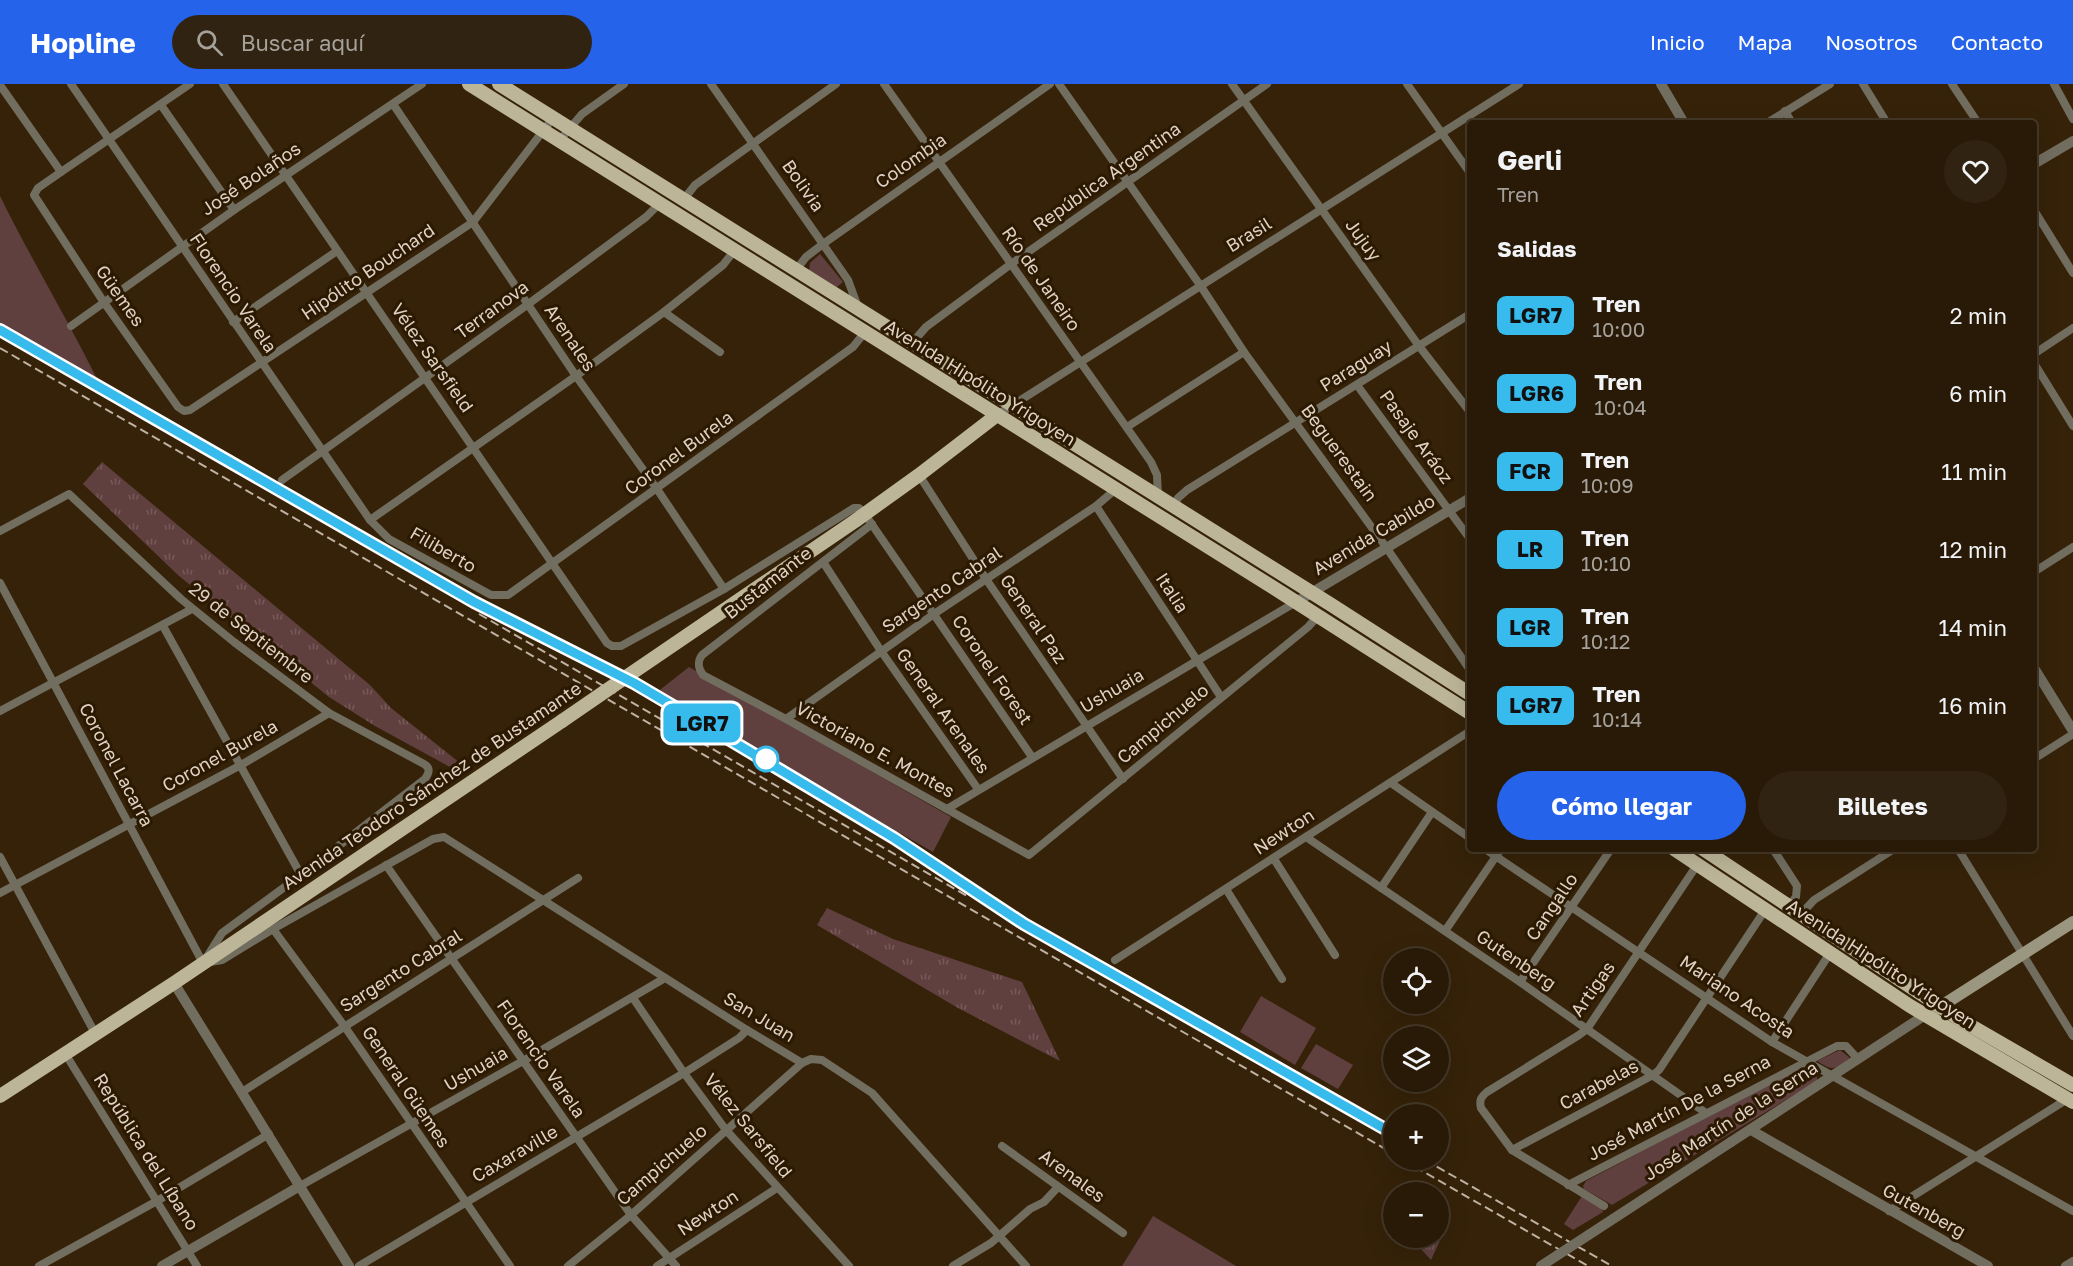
<!DOCTYPE html>
<html lang="es">
<meta charset="utf-8">
<style>
body{margin:0;font-family:"Golos Text",sans-serif;background:#302311;color:#f1f3f6;height:100vh;display:flex;flex-direction:column;font-size:22px;white-space:nowrap}
*{box-sizing:border-box;margin:0}
p{font-size:20px;color:#a5a19b}
.icon{flex:none;width:33px;height:33px;fill:none;stroke:currentColor;stroke-width:2;stroke-linecap:round;stroke-linejoin:round}
.map{position:relative;flex:1;overflow:hidden}
.details{position:absolute;left:1467px;top:36px;width:570px;height:732px;display:flex;flex-direction:column;background:#281a07;border-radius:6px;box-shadow:0 6px 24px #0002,0 0 0 2px #443828}
.details>*{flex:none}
.badge{padding:0 12px;border-radius:9px;font-size:21px;line-height:39px}
.controls{position:absolute;left:1383px;top:864px;display:grid;gap:12px}
.controls a{display:grid;place-items:center;width:66px;height:66px;border-radius:50%;background:#281a07;box-shadow:0 6px 24px #0002,0 0 0 2px #443828;font-size:30px}
.map>.badge{position:absolute;translate:-50% -50%;box-shadow:0 0 0 3px #fff}
h2{padding:0 30px;font-size:22px;line-height:54px}
.round{display:grid;place-items:center;flex:none;width:63px;height:63px;border-radius:32px;background:#302311}
.headline{display:flex;align-items:center;justify-content:space-between;height:102px;padding:0 30px}
h1{font-size:28px;font-weight:700;line-height:45px}
.button{display:flex;gap:12px;margin-top:auto;padding:12px 30px}
.button a{flex:1;height:69px;border-radius:36px;background:#2563eb;color:#fff;font-size:24px;font-weight:700;line-height:69px;text-align:center}
.button a+a{background:#302311;color:#f1f3f6}
ul{padding:0;list-style:none}
li{display:flex;align-items:center;gap:18px;height:78px;padding:0 30px}
li div{flex:1}
li b{display:block;font-size:22px}
li em{font-style:normal}
li .badge{min-width:66px;font-weight:700;text-align:center}
header{display:flex;align-items:center;gap:36px;box-sizing:border-box;height:84px;padding:0 30px;background:#2563eb;color:#fff}
header strong{font-size:28px}
nav{display:flex;gap:33px;margin-inline-start:auto;font-size:21px}
.search{width:420px;height:54px;background:#302311;display:flex;align-items:center;gap:15px;box-sizing:border-box;padding:0 21px;border-radius:33px;color:#a5a19b;font-size:22px}
.map>svg:first-child{display:block}
.grass{fill:url(#grass-tufts)}
.green{fill:#603f3f}
.lines{fill:none;stroke-linecap:round;stroke-linejoin:round}
.minor{stroke:#716e60;stroke-width:8}
.tertiary{stroke:#716e60;stroke-width:10}
.secondary{stroke:#9b967f;stroke-width:12}
.primary{stroke:#bcb598;stroke-width:14}
.rail{stroke:#c0b2a2;stroke-width:2;stroke-dasharray:9 4.5;stroke-linecap:butt}
.tertiary-bridge{stroke:#716e60;stroke-width:10}
.primary-bridge{stroke:#bcb598;stroke-width:14}
.line-casing{stroke:#fff;stroke-width:14}
.line{stroke:#37bbed;stroke-width:9}
.stop-dot{fill:#fff;stroke:#37bbed;stroke-width:3}
.labels{text-anchor:middle;stroke-width:6;stroke-linejoin:round;paint-order:stroke}
.street-label{font-size:18px;fill:#dfd2c4;stroke:#2b1901}
</style>
<header>
<strong>Hopline</strong>
<div class="search"><svg class="icon" aria-label="search" viewBox="0 0 24 24"><circle cx="10" cy="10" r="6"/><path d="M15 15l6 6"/></svg>Buscar aquí</div>
<nav><a>Inicio</a><a>Mapa</a><a>Nosotros</a><a>Contacto</a></nav>
</header>
<div class="map">
<svg width="2073" height="1182" viewBox="0 0 2073 1182">
<defs>
<pattern id="grass-tufts" width="24" height="20" patternUnits="userSpaceOnUse" patternTransform="scale(1.5)"><rect width="24" height="20" fill="#603f3f"/><path d="M3 7l-1-3M5 7V3M7 7l1-3M15 17l-1-3M17 17v-4M19 17l1-3" fill="none" stroke="#765a59"/></pattern>
</defs>
<rect width="100%" height="100%" fill="#352209"/>
<g class="grass">
<polygon points="102,378 370,601 391,624 460,679 450,683 375,642 329,613 179,492 83,400"/>
<polygon points="827,824 893,855 1022,898 1060,977 958,924 817,841"/>
<polygon points="1439,1130 1450,1135 1431,1176 1411,1154 1438,1154"/>
</g>
<g class="green">
<path d="M0,112C31,175 67,234 98,297L0,241Z"/>
<polygon points="820,170 843,198 837,203 809,186 810,179"/>
<polygon points="689,583 951,733 933,768 656,609"/>
<polygon points="1261,912 1316,944 1295,981 1240,948"/>
<polygon points="1316,960 1353,981 1338,1005 1301,984"/>
<path d="M1840,966L1850,974C1834,985 1834,988 1817,977Z"/>
<polygon points="1803,982 1817,990 1817,997 1612,1121 1584,1105 1583,1102 1586,1097"/>
<polygon points="1582,1112 1602,1125 1603,1128 1573,1146 1564,1140"/>
<polygon points="1153,1132 1236,1182 1122,1182"/>
</g>
<g class="lines">
<g class="minor">
<polyline points="71,0 370,436 389,455 491,511 508,511 853,263 865,248"/>
<polyline points="190,0 61,88 38,104 34,111 103,217 178,323 184,327 190,326 473,138 553,34"/>
<polyline points="223,0 607,559 612,562 621,562 724,505 854,424 859,424 864,429 1032,673"/>
<polyline points="711,0 848,196 859,226"/>
<polyline points="884,0 1151,378 1157,391 1158,414"/>
<polyline points="1059,0 1200,201 1244,268 1386,463 1470,586"/>
<polyline points="1232,0 1419,262 1470,328"/>
<polyline points="1407,0 1470,89"/>
<polyline points="1863,0 1887,39"/>
<polyline points="1952,0 1978,39"/>
<polyline points="2054,0 2073,35"/>
<polyline points="0,1 61,88"/>
<polyline points="393,20 576,292 657,405 724,505"/>
<polyline points="161,21 234,126"/>
<polyline points="1785,27 1792,39"/>
<polyline points="1767,39 1830,0"/>
<polyline points="559,57 582,30 624,0"/>
<polyline points="684,115 695,101 836,0"/>
<polyline points="2034,126 2073,189"/>
<polyline points="796,186 806,173 823,160 1050,0"/>
<polyline points="664,228 720,268"/>
<polyline points="233,238 337,167"/>
<polyline points="71,242 234,126 422,0"/>
<polyline points="912,259 926,243 1011,180 1267,0"/>
<polyline points="2034,270 2073,244"/>
<polyline points="2034,279 2073,342"/>
<polyline points="1357,301 1470,455"/>
<polyline points="997,331 1519,0"/>
<polyline points="1127,343 1244,268"/>
<polyline points="919,391 986,495 1123,695"/>
<polyline points="282,396 527,221 646,133 659,120"/>
<polyline points="1096,422 1221,613"/>
<polyline points="1173,423 1178,414 1187,406 1470,230"/>
<polyline points="370,436 576,292 664,228 723,181 734,167"/>
<path d="M872,440L702,571C697,578 698,584 703,591L786,635L1029,771L1308,543L1318,532"/>
<path d="M0,447L69,410L181,515L234,558L329,629L424,680C431,684 429,689 425,695L301,791L222,849L205,876"/>
<polyline points="823,478 881,567 978,705"/>
<polyline points="2034,488 2073,463"/>
<polyline points="0,499 203,879"/>
<polyline points="163,542 301,791"/>
<polyline points="0,627 192,525"/>
<polyline points="786,635 934,530 1096,422 1116,405"/>
<polyline points="2034,675 2073,650"/>
<polyline points="1391,699 1470,754"/>
<polyline points="947,725 1296,518"/>
<polyline points="1306,753 1520,898 1706,1029"/>
<polyline points="1485,765 1772,958 2073,1127"/>
<polyline points="1773,765 1797,802 1796,813 1789,822"/>
<polyline points="1958,765 2073,952"/>
<polyline points="0,773 96,951"/>
<polyline points="1274,775 1335,871"/>
<polyline points="386,781 631,1131 676,1182"/>
<polyline points="1381,804 1432,728"/>
<polyline points="1226,805 1282,895"/>
<polyline points="0,809 241,681 329,629"/>
<polyline points="1801,830 1814,816 1894,765"/>
<polyline points="273,845 345,943 510,1182"/>
<polyline points="1445,847 1501,765"/>
<polyline points="1115,876 1470,647"/>
<polyline points="210,878 222,876 273,845 433,755 444,753 747,946 802,979 811,975 822,976 872,1009 1026,1182"/>
<polyline points="1520,898 1611,765"/>
<polyline points="633,914 684,989 726,1046 849,1182"/>
<polyline points="1772,958 1830,869"/>
<polyline points="66,971 197,1182"/>
<polyline points="242,1008 578,794"/>
<polyline points="1002,1062 1123,1149"/>
<polyline points="1512,1066 1653,991 1659,986 1765,826"/>
<polyline points="1568,1101 1837,962 1846,962 1858,975"/>
<polyline points="300,1102 523,977 665,894"/>
<path d="M1604,1122L1512,1066L1481,1024C1479,1016 1481,1013 1487,1008L1579,951L1587,945L1697,781"/>
<polyline points="1889,1127 2069,1014"/>
<polyline points="39,1182 157,1117 269,1050"/>
<polyline points="359,1182 684,989 739,954 747,946"/>
<polyline points="568,1182 631,1131 802,979"/>
<polyline points="657,1182 777,1104"/>
<polyline points="953,1182 991,1159 1030,1125 1044,1118 1058,1103"/>
<polyline points="2065,1182 2073,1177"/>
</g>
<g class="tertiary">
<polyline points="1661,0 1684,39"/>
<polyline points="2034,80 2073,57"/>
<polyline points="1296,518 1470,414"/>
<polyline points="2034,584 2073,647"/>
<polyline points="174,899 349,1182"/>
<polyline points="1751,1046 1988,1182"/>
<polyline points="1731,1058 1925,931"/>
<polyline points="162,1182 300,1102"/>
</g>
<polyline class="secondary" points="1935,926 2073,838"/>
<g class="primary">
<polyline points="469,0 1285,511 1470,629"/>
<polyline points="499,0 1330,520 1470,610"/>
<polyline points="626,593 855,437 919,391 997,331"/>
<polyline points="1674,765 1910,922 2073,1018"/>
<polyline points="1703,765 1959,935 2073,1001"/>
<polyline points="0,1012 174,899 562,637"/>
</g>
<g class="rail">
<polyline points="0,246 474,518 634,599 765,675 894,754 1024,840 1394,1050"/>
<polyline points="0,264 1394,1070"/>
<polyline points="479,530 967,812"/>
<polyline points="1403,1076 1588,1182"/>
<polyline points="1425,1076 1612,1182"/>
</g>
<polyline class="tertiary-bridge" points="1541,1182 1731,1058"/>
<polyline class="primary-bridge" points="562,637 626,593"/>
</g>
<g class="lines">
<defs>
<polyline id="line" points="0,246 474,518 634,599 690,632 894,754 1024,840 1394,1050"/>
</defs>
<use href="#line" class="line-casing"/>
<use href="#line" class="line"/>
</g>
<circle class="stop-dot" cx="766" cy="675" r="12"/>
<g class="labels">
<g class="street-label">
<text transform="translate(911 77) rotate(-35)" y="6">Colombia</text>
<text transform="translate(1107 93) rotate(-35)" y="6">República Argentina</text>
<text transform="translate(251 95) rotate(-34)" y="6">José Bolaños</text>
<text transform="translate(803 102) rotate(55)" y="6">Bolivia</text>
<text transform="translate(1249 151) rotate(-32)" y="6">Brasil</text>
<text transform="translate(1363 156) rotate(54)" y="6">Jujuy</text>
<text transform="translate(368 188) rotate(-34)" y="6">Hipólito Bouchard</text>
<text transform="translate(1041 195) rotate(55)" y="6">Río de Janeiro</text>
<text transform="translate(233 209) rotate(56)" y="6">Florencio Varela</text>
<text transform="translate(120 212) rotate(55)" y="6">Güemes</text>
<text transform="translate(492 226) rotate(-36)" y="6">Terranova</text>
<text transform="translate(570 254) rotate(56)" y="6">Arenales</text>
<text transform="translate(432 274) rotate(55)" y="6">Vélez Sarsfield</text>
<text transform="translate(1356 282) rotate(-32)" y="6">Paraguay</text>
<text transform="translate(980 299) rotate(32)" y="6">Avenida Hipólito Yrigoyen</text>
<text transform="translate(1416 353) rotate(54)" y="6">Pasaje Aráoz</text>
<text transform="translate(679 369) rotate(-36)" y="6">Coronel Burela</text>
<text transform="translate(1339 369) rotate(54)" y="6">Beguerestain</text>
<text transform="translate(1374 451) rotate(-31)" y="6">Avenida Cabildo</text>
<text transform="translate(443 466) rotate(30)" y="6">Filiberto</text>
<text transform="translate(768 499) rotate(-38)" y="6">Bustamante</text>
<text transform="translate(942 506) rotate(-34)" y="6">Sargento Cabral</text>
<text transform="translate(1172 509) rotate(57)" y="6">Italia</text>
<text transform="translate(1033 535) rotate(56)" y="6">General Paz</text>
<text transform="translate(251 549) rotate(38)" y="6">29 de Septiembre</text>
<text transform="translate(992 586) rotate(56)" y="6">Coronel Forest</text>
<text transform="translate(1112 607) rotate(-30)" y="6">Ushuaia</text>
<text transform="translate(943 627) rotate(55)" y="6">General Arenales</text>
<text transform="translate(1163 640) rotate(-40)" y="6">Campichuelo</text>
<text transform="translate(875 666) rotate(29)" y="6">Victoriano E. Montes</text>
<text transform="translate(220 672) rotate(-29)" y="6">Coronel Burela</text>
<text transform="translate(116 681) rotate(62)" y="6">Coronel Lacarra</text>
<text transform="translate(432 702) rotate(-34)" y="6">Avenida Teodoro Sánchez de Bustamante</text>
<text transform="translate(1284 748) rotate(-33)" y="6">Newton</text>
<text transform="translate(1552 823) rotate(-56)" y="6">Cangallo</text>
<text transform="translate(1516 876) rotate(34)" y="6">Gutenberg</text>
<text transform="translate(1881 880) rotate(33)" y="6">Avenida Hipólito Yrigoyen</text>
<text transform="translate(401 887) rotate(-32)" y="6">Sargento Cabral</text>
<text transform="translate(1593 905) rotate(-55)" y="6">Artigas</text>
<text transform="translate(1737 913) rotate(34)" y="6">Mariano Acosta</text>
<text transform="translate(759 933) rotate(31)" y="6">San Juan</text>
<text transform="translate(541 975) rotate(55)" y="6">Florencio Varela</text>
<text transform="translate(476 985) rotate(-30)" y="6">Ushuaia</text>
<text transform="translate(1599 1001) rotate(-28)" y="6">Carabelas</text>
<text transform="translate(406 1003) rotate(56)" y="6">General Güemes</text>
<text transform="translate(1679 1024) rotate(-28)" y="6">José Martín De la Serna</text>
<text transform="translate(1731 1037) rotate(-33)" y="6">José Martín de la Serna</text>
<text transform="translate(748 1042) rotate(51)" y="6">Vélez Sarsfield</text>
<text transform="translate(146 1068) rotate(58)" y="6">República del Líbano</text>
<text transform="translate(515 1070) rotate(-30)" y="6">Caxaraville</text>
<text transform="translate(662 1081) rotate(-41)" y="6">Campichuelo</text>
<text transform="translate(1072 1092) rotate(36)" y="6">Arenales</text>
<text transform="translate(1924 1127) rotate(29)" y="6">Gutenberg</text>
<text transform="translate(708 1129) rotate(-33)" y="6">Newton</text>
</g>
</g>
</svg>
<div class="controls">
<a><svg class="icon" aria-label="locate" viewBox="0 0 24 24"><circle cx="12" cy="12" r="6"/><path d="M12 2v4M12 18v4M2 12h4M18 12h4"/></svg></a>
<a><svg class="icon" aria-label="layers" viewBox="0 0 24 24"><path d="M12 4l9 5-9 5-9-5zM3 14l9 5 9-5"/></svg></a>
<a>+</a>
<a>−</a>
</div>
<b class="badge" style="left:702px;top:639px;background:#37bbed;color:#111">LGR7</b>
<section class="details">
<div class="headline"><div><h1>Gerli</h1><p>Tren</p></div><a class="round"><svg class="icon" aria-label="heart" viewBox="0 0 24 24"><path d="M12 20l-8-8c-3-5 5-10 8-4 3-6 11-1 8 4z"/></svg></a></div>
<h2>Salidas</h2>
<ul>
<li><span class="badge" style="background:#37bbed;color:#111">LGR7</span><div><b>Tren</b><p>10:00</p></div><em>2 min</em></li>
<li><span class="badge" style="background:#37bbed;color:#111">LGR6</span><div><b>Tren</b><p>10:04</p></div><em>6 min</em></li>
<li><span class="badge" style="background:#37bbed;color:#111">FCR</span><div><b>Tren</b><p>10:09</p></div><em>11 min</em></li>
<li><span class="badge" style="background:#37bbed;color:#111">LR</span><div><b>Tren</b><p>10:10</p></div><em>12 min</em></li>
<li><span class="badge" style="background:#37bbed;color:#111">LGR</span><div><b>Tren</b><p>10:12</p></div><em>14 min</em></li>
<li><span class="badge" style="background:#37bbed;color:#111">LGR7</span><div><b>Tren</b><p>10:14</p></div><em>16 min</em></li>
</ul>
<div class="button"><a>Cómo llegar</a><a>Billetes</a></div>
</section>
</div>
